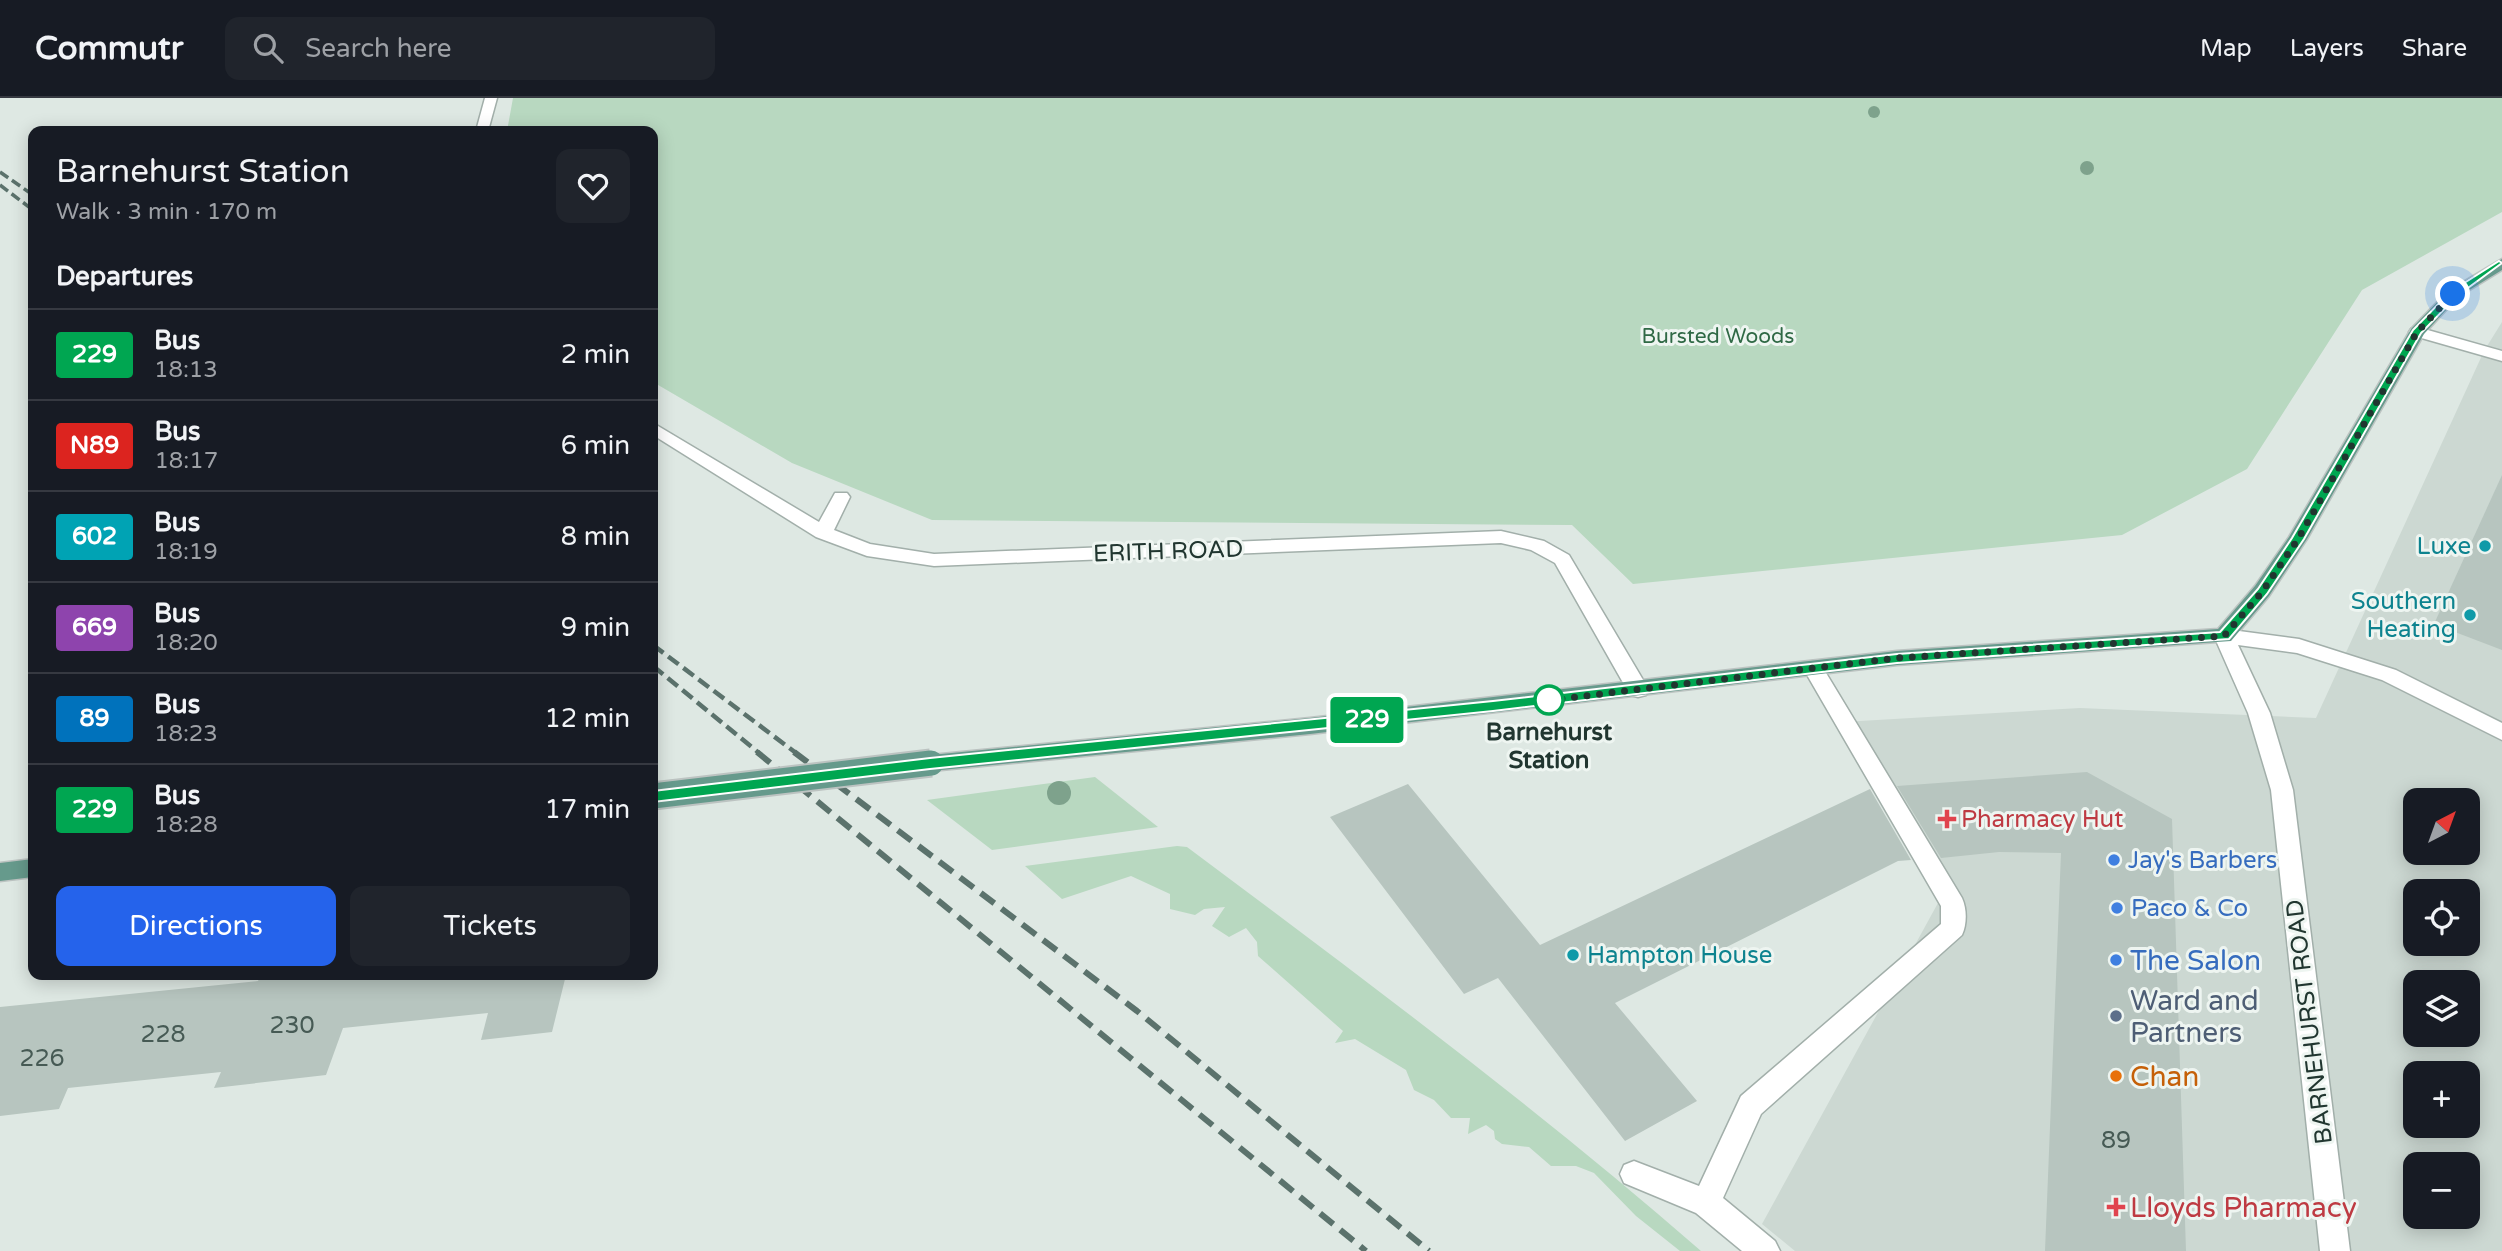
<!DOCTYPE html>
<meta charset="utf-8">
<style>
body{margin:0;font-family:"Varela Round",sans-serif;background:#20242c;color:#f1f3f6;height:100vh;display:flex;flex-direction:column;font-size:26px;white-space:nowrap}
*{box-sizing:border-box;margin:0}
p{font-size:23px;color:#9ea1a6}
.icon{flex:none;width:38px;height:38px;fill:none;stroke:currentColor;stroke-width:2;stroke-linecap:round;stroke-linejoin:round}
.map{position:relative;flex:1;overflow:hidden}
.panel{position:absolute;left:28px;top:28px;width:630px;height:854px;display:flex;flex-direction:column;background:#171b24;border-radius:14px;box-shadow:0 4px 18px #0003}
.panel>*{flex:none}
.badge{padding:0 14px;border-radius:5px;font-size:24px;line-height:46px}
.needle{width:46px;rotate:41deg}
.fabs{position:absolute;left:2403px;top:690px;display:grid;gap:14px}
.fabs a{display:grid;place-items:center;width:77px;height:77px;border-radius:14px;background:#171b24;box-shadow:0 4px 18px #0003;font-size:35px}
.you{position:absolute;width:35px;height:35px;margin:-18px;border:5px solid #fff;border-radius:50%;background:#1a73e8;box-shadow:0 0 0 10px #1a73e833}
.map>.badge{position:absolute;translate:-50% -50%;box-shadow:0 0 0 4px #fff}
h2{padding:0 28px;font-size:26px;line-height:63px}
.round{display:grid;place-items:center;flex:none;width:74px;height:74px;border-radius:14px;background:#20242c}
.head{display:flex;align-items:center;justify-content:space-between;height:119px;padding:0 28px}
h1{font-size:33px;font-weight:600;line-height:52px}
.action{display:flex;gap:14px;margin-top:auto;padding:14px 28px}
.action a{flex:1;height:80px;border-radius:14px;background:#2563eb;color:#fff;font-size:28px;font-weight:600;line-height:80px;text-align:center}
.action a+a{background:#20242c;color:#f1f3f6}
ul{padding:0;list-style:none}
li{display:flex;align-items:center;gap:21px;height:91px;padding:0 28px;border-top:2px solid #363941}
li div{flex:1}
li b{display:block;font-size:26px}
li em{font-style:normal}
li .badge{min-width:77px;font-weight:700;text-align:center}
header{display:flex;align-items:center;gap:42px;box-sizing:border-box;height:98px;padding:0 35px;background:#171b24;border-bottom:2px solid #363941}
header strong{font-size:33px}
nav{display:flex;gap:38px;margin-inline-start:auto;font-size:24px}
.search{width:490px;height:63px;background:#20242c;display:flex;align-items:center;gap:18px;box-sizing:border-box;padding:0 24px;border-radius:14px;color:#9ea1a6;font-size:26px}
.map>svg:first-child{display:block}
.built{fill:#ccd8d2;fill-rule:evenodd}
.green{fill:#b8d8c0}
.building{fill:#b7c5bf}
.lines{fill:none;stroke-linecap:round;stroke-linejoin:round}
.minor-casing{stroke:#a2afaa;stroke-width:3}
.major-casing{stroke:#bcc3c1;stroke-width:3}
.minor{fill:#fff;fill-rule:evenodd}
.major{fill:#669a8c;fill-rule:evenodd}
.rail-far2{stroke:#5b726c;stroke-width:3.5;stroke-dasharray:10 4.5;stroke-linecap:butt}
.rail-far1{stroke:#5b726c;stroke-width:4.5;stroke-dasharray:13 6;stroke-linecap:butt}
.rail{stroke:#5b726c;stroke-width:6;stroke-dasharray:17 9;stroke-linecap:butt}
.major-bridge-casing{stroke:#bcc3c1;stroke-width:29;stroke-linecap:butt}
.major-bridge{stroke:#669a8c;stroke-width:25}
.tree{fill:#7ea28c}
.line{fill:#00a651;stroke:#fff;stroke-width:2}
.walk{stroke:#213630;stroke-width:7;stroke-dasharray:0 12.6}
.culture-dot{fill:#0f9aa8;stroke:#eef5f1;stroke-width:2.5}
.stop-dot{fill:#fff;stroke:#00a651;stroke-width:3.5}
.health-dot{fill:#e0444e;stroke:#eef5f1;stroke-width:2.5}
.shop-dot{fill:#3f7fe0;stroke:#eef5f1;stroke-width:2.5}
.service-dot{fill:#5c6f8a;stroke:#eef5f1;stroke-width:2.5}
.food-dot{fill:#e8710a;stroke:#eef5f1;stroke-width:2.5}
.labels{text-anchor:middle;stroke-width:6;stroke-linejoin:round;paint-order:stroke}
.far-park-label{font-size:21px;fill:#2f6945;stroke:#eef5f1}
.culture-label{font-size:24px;fill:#0d838f;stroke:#eef5f1;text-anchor:end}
.street-label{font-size:24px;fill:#213630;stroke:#eef5f1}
.stop-label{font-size:24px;font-weight:bold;fill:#213630;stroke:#eef5f1}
.health-label{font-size:24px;fill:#be3a42;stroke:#eef5f1;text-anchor:start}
.shop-label{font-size:24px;fill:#366cbe;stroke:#eef5f1;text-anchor:start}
.near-number-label{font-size:24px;fill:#465a54}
.near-shop-label{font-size:28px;fill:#366cbe;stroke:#eef5f1;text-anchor:start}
.near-service-label{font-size:28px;fill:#4e5e75;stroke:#eef5f1;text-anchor:start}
.near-food-label{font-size:28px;fill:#c56008;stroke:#eef5f1;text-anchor:start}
.near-health-label{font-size:28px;fill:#be3a42;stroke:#eef5f1;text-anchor:start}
</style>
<header>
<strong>Commutr</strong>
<div class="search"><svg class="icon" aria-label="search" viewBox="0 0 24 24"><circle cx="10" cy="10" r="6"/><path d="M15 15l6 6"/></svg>Search here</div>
<nav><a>Map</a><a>Layers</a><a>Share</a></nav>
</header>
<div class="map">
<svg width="2502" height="1153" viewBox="0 0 2502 1153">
<rect width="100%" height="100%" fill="#dee8e3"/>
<path class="built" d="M2502,224V1153H1795L1762,1126L1944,794L1843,624L2080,610L2316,620L2484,253ZM2415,702H2468V754H2415ZM2415,793H2468V845H2415ZM2415,884H2468V936H2415ZM2415,975H2468V1027H2415ZM2415,1066H2468V1118H2415Z"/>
<g class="green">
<polygon points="513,0 2502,0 2502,114 2362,192 2247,371 2122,437 1633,486 1572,427 932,422 792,365 653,284 653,33 507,33"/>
<polygon points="1095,679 1158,729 992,752 927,702"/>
<path d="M1177,748L1187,749C1361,879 1537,1010 1701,1153H1680L1636,1118L1594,1075L1576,1068H1551L1529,1049L1502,1046L1495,1041L1494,1033L1486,1027L1468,1036L1470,1020H1451L1434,1002L1414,992L1406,972L1355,941L1335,945L1343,933L1258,858L1257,844L1246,830L1229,839L1212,828L1225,809L1204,811L1195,817L1170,811V796L1131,778L1062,801L1025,768Z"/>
</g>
<g class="building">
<polygon points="2502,377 2502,552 2434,526"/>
<polygon points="2087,674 2172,721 2186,1153 2045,1153 2061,755 1999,754 1941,760 1897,688"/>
<polygon points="1408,686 1540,847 1870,691 1911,762 1898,763 1615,905 1697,1003 1625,1043 1498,880 1464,896 1330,719"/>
<polygon points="261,877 566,877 552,934 481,942 488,915 343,930 326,977 214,990 221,974 68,990 59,1011 0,1018 0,909 258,883"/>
</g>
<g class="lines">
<defs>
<g id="minor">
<polygon points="485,0 497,0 488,33 476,33"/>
<polygon points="2417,229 2502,253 2502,263 2411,237 2409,234 2411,231"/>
<polygon points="653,325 819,424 835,395 847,395 850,399 834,432 870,446 934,456 1501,433 1544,443 1569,457 1649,592 1646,597 1638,599 1630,597 1555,465 1531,452 1501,445 934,468 867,458 816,439 653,337"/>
<polygon points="2224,531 2299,541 2396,572 2502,625 2502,642 2382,582 2297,555 2238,547 2270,615 2293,692 2350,1153 2320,1153 2271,692 2248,615 2214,538 2217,533"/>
<path d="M1813,563L1820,565L1962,800C1967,811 1967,826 1962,837L1761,1016L1723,1100L1775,1143L1780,1153H1742L1696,1115L1624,1085L1620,1076L1624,1067L1634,1063L1699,1088L1741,998L1941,826V808L1803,570L1806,565Z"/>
</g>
<g id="major">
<polygon points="2502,161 2502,172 2458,199 2424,236 2307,441 2269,498 2231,543 1897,567 1310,636 931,673 923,671 920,665 923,659 931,657 1310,620 1897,553 2218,531 2255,488 2289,439 2411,231 2448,193"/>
<polygon points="33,761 33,779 0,783 0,765"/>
</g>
</defs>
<use href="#minor" class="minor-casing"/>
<use href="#major" class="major-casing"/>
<use href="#minor" class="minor"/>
<use href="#major" class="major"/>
<g class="rail-far2">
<polyline points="0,74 33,97"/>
<polyline points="0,87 33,112"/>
</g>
<g class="rail-far1">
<polyline points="653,547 796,655"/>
<polyline points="653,568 759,655"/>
</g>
<g class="rail">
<polyline points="757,654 1366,1153"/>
<polyline points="794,654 1137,913 1429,1153"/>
</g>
<defs>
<polyline id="major-bridge" points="653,698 931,665"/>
</defs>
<use href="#major-bridge" class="major-bridge-casing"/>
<use href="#major-bridge" class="major-bridge"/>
</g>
<g class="tree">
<circle cx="1874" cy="14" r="6"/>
<circle cx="2087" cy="70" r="7"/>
<circle cx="1059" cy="695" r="12"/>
</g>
<polygon class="line" points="2499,163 2502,165 2457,198 2421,235 2304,441 2267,496 2229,541 1897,565 1493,613 930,671 653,704 645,698 653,693 930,660 1493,603 1897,556 2220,534 2258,491 2292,440 2413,232 2450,194"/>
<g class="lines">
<polyline class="walk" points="1549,602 1543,603 1897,560 2224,538 2262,494 2298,441 2417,234 2453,196"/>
</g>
<g class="culture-dot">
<circle cx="2485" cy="448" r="7"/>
<circle cx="2470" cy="517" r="7"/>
<circle cx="1573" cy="857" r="7"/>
</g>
<circle class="stop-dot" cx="1549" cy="602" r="14"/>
<g class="health-dot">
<path d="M1943.5 710.5h7v7h7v7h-7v7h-7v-7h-7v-7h7z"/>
<path d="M2112.5 1098.5h7v7h7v7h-7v7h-7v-7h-7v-7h7z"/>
</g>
<g class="shop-dot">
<circle cx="2114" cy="762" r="7"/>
<circle cx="2117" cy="810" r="7"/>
<circle cx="2116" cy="862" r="7"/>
</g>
<circle class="service-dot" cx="2116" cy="918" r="7"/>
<circle class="food-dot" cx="2116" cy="978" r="7"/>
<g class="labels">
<g class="far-park-label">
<text x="1718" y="245">Bursted Woods</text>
</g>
<g class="culture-label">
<text x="2471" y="456">Luxe</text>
<text x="2456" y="511">Southern<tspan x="2456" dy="28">Heating</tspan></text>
<text x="1587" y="865" text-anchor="start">Hampton House</text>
</g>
<g class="street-label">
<text transform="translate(1168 453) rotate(-2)" y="8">ERITH ROAD</text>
<text transform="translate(2309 924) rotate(-97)" y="8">BARNEHURST ROAD</text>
</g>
<g class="stop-label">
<text x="1549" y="642">Barnehurst<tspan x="1549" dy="28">Station</tspan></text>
</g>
<g class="health-label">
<text x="1961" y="729">Pharmacy Hut</text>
</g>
<g class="shop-label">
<text x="2128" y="770">Jay's Barbers</text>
<text x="2131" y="818">Paco &amp; Co</text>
</g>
<g class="near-number-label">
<text x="292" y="935">230</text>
<text x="163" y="944">228</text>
<text x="42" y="968">226</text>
<text x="2116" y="1050">89</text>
</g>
<g class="near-shop-label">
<text x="2130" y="872">The Salon</text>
</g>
<g class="near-service-label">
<text x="2130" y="912">Ward and<tspan x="2130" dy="32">Partners</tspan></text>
</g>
<g class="near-food-label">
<text x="2130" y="988">Chan</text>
</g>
<g class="near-health-label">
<text x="2130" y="1119">Lloyds Pharmacy</text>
</g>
</g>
</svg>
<div class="fabs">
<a><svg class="needle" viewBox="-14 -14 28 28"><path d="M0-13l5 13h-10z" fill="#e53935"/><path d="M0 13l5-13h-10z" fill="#9ea1a6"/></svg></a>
<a><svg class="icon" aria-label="locate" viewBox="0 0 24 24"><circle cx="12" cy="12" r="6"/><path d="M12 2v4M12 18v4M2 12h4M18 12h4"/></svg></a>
<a><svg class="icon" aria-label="layers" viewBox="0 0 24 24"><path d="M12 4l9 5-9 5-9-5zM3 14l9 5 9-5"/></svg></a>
<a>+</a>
<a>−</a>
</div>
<div class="you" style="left:2453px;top:196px"></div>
<b class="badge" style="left:1367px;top:622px;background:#00a651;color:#fff">229</b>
<section class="panel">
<div class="head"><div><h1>Barnehurst Station</h1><p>Walk · 3 min · 170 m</p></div><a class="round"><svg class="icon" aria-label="heart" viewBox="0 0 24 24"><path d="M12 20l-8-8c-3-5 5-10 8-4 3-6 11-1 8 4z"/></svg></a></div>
<h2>Departures</h2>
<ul>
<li><span class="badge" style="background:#00a651;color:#fff">229</span><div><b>Bus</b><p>18:13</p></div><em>2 min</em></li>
<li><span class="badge" style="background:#dc241f;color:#fff">N89</span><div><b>Bus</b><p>18:17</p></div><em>6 min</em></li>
<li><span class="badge" style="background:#00a3b4;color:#fff">602</span><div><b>Bus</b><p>18:19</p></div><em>8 min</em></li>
<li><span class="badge" style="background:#8e44ad;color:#fff">669</span><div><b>Bus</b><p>18:20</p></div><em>9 min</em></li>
<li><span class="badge" style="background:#0072bc;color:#fff">89</span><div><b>Bus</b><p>18:23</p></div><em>12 min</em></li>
<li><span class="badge" style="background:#00a651;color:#fff">229</span><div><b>Bus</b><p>18:28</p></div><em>17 min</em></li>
</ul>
<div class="action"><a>Directions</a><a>Tickets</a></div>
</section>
</div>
